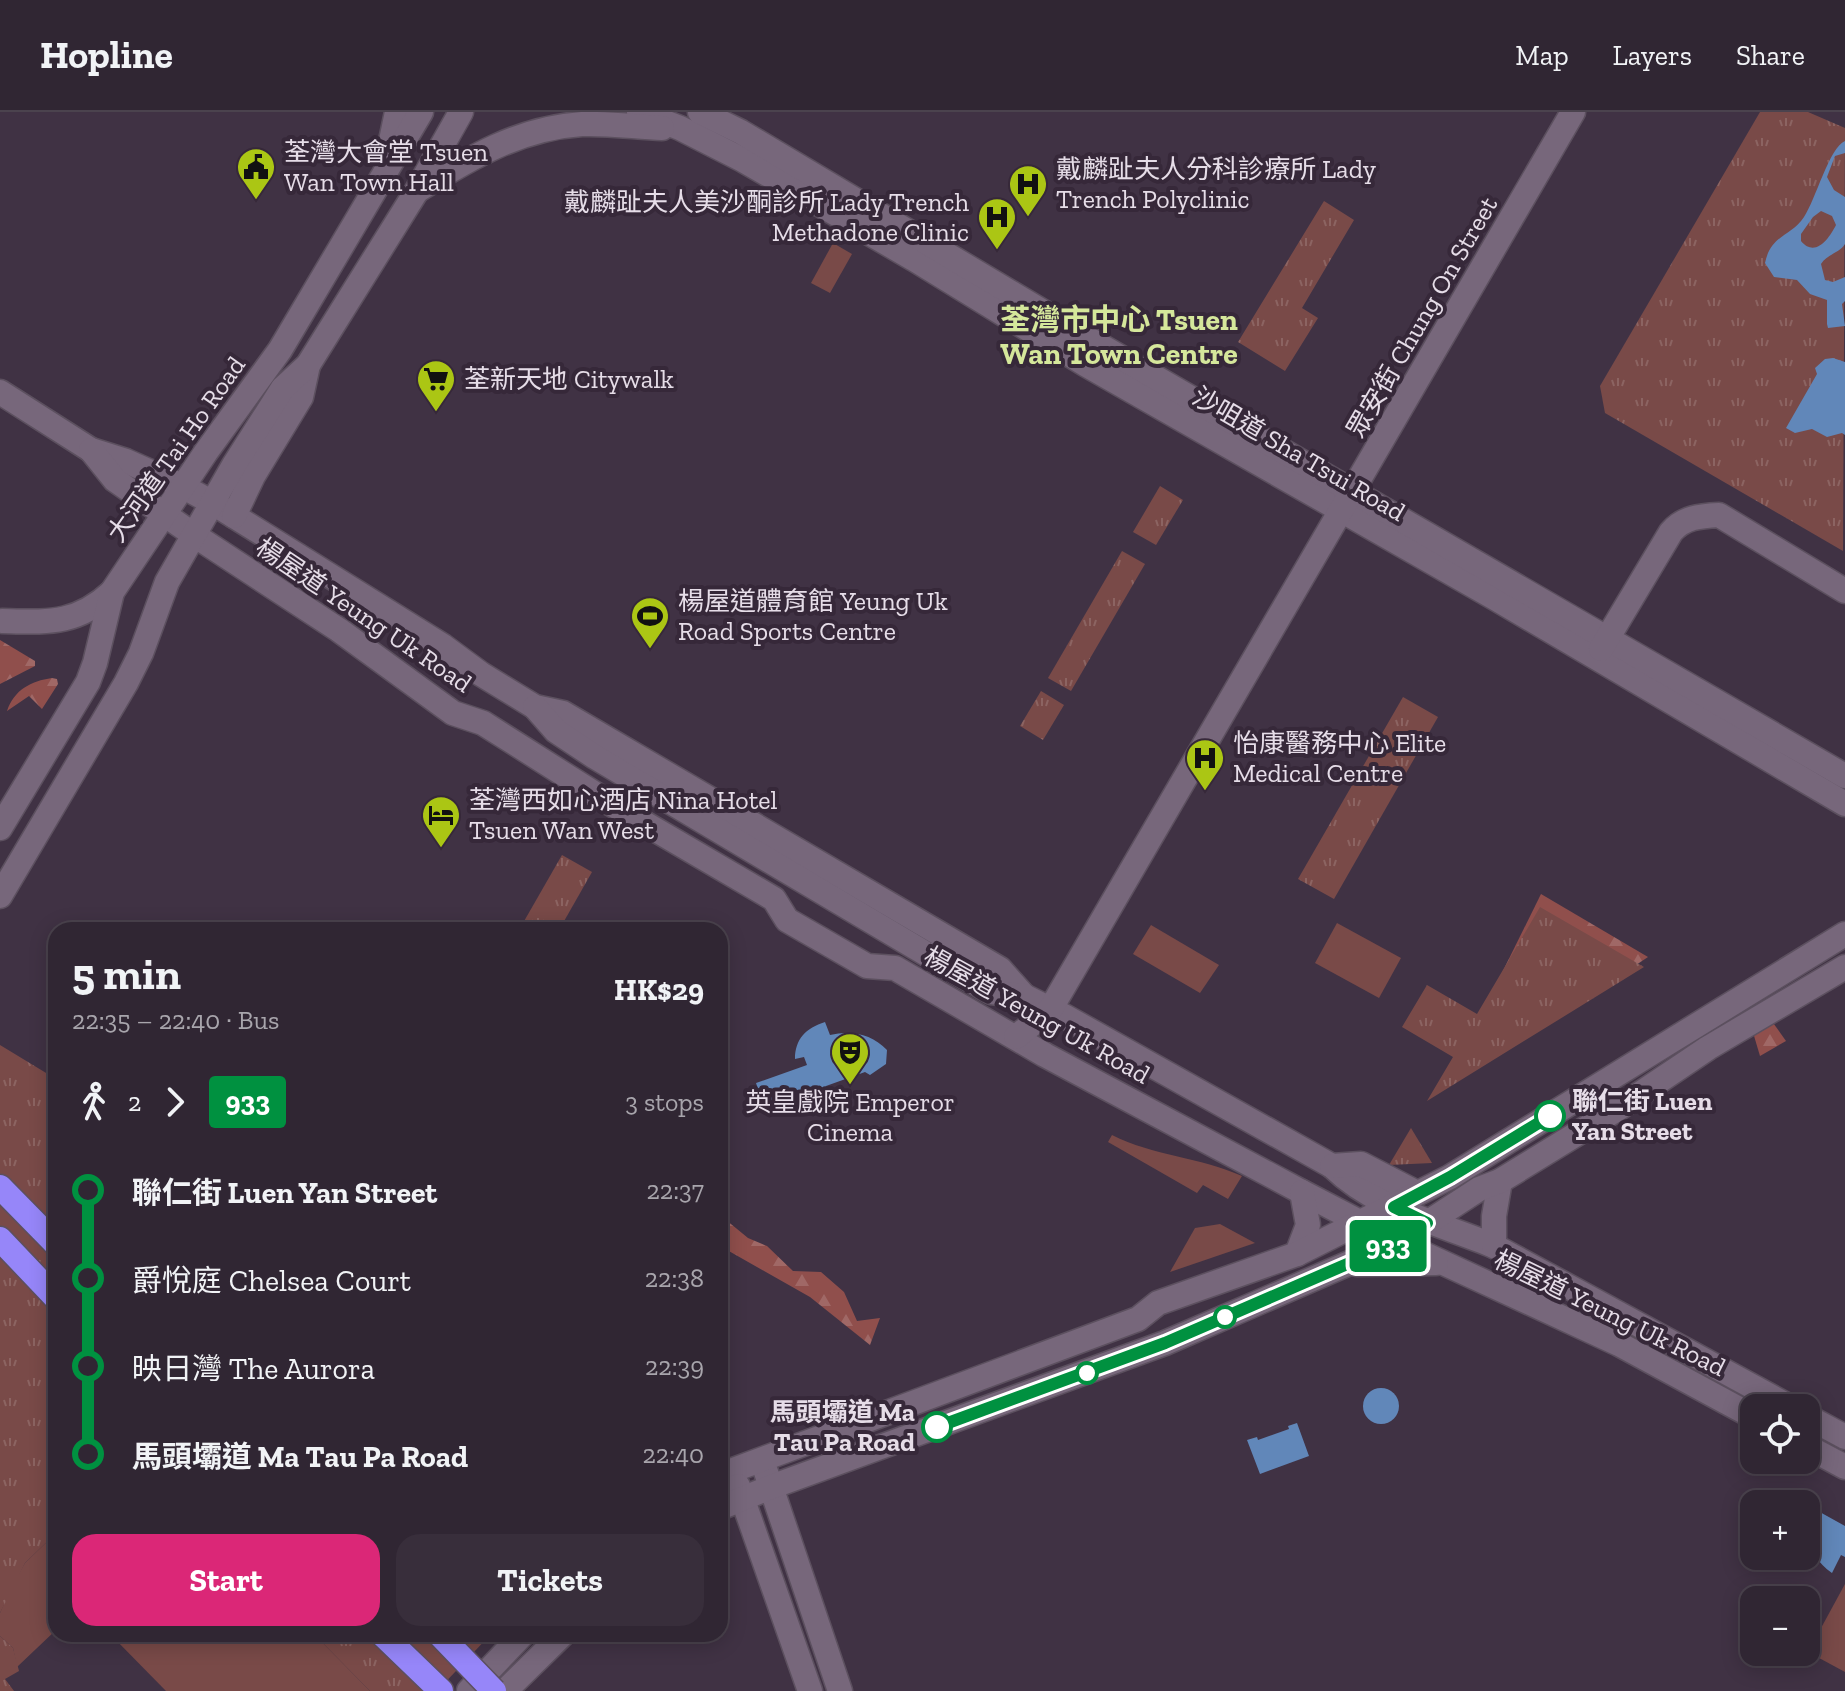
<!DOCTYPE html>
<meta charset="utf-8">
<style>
body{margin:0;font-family:"Zilla Slab","Noto Sans TC",serif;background:#382e3b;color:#f1f3f6;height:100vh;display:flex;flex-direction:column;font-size:30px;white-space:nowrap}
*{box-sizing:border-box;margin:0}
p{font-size:26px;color:#a8a5ac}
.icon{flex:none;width:44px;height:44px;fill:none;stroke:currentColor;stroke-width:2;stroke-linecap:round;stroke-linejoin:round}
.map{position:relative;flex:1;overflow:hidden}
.panel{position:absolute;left:48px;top:810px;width:680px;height:720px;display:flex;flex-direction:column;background:#302633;border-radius:24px;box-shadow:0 4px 20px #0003,0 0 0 2px #4b434e}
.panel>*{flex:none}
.badge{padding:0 16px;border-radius:6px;font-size:28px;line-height:52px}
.fabs{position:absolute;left:1740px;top:1282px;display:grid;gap:16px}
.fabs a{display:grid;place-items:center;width:80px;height:80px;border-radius:16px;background:#302633;box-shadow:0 4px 20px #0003,0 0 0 2px #4b434e;font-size:40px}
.map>.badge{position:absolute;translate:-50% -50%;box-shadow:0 0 0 4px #fff}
.legs{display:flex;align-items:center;gap:12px;height:88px;padding:0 24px;font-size:26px}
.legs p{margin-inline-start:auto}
.overview{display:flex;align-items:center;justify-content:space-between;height:136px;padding:0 24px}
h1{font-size:44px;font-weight:700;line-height:60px}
.primary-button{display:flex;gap:16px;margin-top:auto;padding:16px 24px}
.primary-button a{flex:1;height:92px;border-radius:24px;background:#db2777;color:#fff;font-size:32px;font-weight:700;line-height:92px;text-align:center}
.primary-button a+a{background:#382e3b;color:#f1f3f6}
ul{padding:0 24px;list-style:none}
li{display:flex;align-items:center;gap:28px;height:88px;font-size:30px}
li i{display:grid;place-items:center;width:12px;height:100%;margin:0 10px;background:currentColor}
li i::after{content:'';width:20px;height:20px;margin:-10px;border:6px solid;border-radius:50%;background:#302633}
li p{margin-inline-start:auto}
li:first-child i{background:linear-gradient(#0000 50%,currentColor 0)}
li:last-child i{background:linear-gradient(currentColor 50%,#0000 0)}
header{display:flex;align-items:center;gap:48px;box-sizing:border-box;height:112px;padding:0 40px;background:#302633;border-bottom:2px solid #4b434e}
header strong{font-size:38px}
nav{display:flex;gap:44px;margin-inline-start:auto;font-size:28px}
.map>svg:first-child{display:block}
.green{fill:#794a48}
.forest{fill:url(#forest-firs)}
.park{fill:url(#park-tufts)}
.water{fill:#6187b9;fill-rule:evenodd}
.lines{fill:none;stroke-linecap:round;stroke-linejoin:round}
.secondary-casing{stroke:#5c505f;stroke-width:27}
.highway-casing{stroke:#5c505f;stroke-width:27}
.secondary{stroke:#77677b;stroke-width:24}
.highway{stroke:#9686f9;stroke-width:24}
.highway-bridge-casing{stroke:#5c505f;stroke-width:27;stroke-linecap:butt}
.highway-bridge{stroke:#9686f9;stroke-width:24}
.line-1-casing{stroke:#fff;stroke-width:18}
.line-1{stroke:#009140;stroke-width:12}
.stop-1-dot{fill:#fff;stroke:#009140;stroke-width:4}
.labels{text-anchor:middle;stroke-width:8;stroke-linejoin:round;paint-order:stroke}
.poi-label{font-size:26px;fill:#e6dde8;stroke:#362839;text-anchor:start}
.street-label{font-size:26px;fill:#e6dde8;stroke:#362839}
.stop-label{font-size:26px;font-weight:bold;fill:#e6dde8;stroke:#362839;text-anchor:start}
.quarter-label{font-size:30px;font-weight:bold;fill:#d5e79b;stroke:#362839}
</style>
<header>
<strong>Hopline</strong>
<nav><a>Map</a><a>Layers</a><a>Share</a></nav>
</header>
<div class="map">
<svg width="1845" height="1579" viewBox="0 0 1845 1579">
<defs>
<pattern id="forest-firs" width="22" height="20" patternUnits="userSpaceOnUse" patternTransform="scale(2)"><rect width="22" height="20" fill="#904f4c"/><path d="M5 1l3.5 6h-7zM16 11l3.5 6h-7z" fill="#a06866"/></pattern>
<pattern id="park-tufts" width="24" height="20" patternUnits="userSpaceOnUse" patternTransform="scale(2)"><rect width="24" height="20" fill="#794a48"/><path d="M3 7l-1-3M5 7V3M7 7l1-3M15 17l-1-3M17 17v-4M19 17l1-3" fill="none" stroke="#8c6462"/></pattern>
</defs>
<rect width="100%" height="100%" fill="#403244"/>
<g class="green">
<polygon points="833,131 852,142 830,181 811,171"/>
<polygon points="1337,811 1401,846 1379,886 1315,851"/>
<polygon points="1151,813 1219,853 1200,881 1133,842"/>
<path d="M1112,1023C1153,1044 1200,1045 1242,1064L1228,1087L1203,1073L1197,1081L1108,1030Z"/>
<polygon points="1220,1112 1255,1131 1170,1160 1195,1116"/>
<polygon points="56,1421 56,1518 17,1555 13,1536 0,1524 0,1501 12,1474 25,1451"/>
<polygon points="1845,1472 1845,1560 1808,1540"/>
<polygon points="110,1522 314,1522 370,1579 166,1579"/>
</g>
<g class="forest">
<polygon points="0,528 35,549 35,554 0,572"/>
<path d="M52,566L57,567L58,572L42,597L29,584L7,599C14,578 31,569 52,566Z"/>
<polygon points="1541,782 1648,845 1618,865 1500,865"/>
<polygon points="1771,908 1786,929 1760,944 1752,917"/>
<polygon points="720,1103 748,1126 767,1134 793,1159 821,1160 844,1180 857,1209 880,1206 870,1233 810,1185 720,1134"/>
</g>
<g class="park">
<polygon points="1760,0 1808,0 1845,16 1843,439 1605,301 1600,274"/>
<polygon points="1324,89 1354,108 1302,196 1318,206 1285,259 1238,230"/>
<polygon points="1160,374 1183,388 1156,433 1133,420"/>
<polygon points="1122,439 1145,452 1071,579 1048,566"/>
<polygon points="1041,579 1064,593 1043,628 1020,614"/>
<polygon points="1403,585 1438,605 1334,787 1298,767"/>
<polygon points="562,743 592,760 559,818 519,818"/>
<polygon points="1540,795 1644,855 1427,989 1453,945 1402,915 1427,873 1477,902"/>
<polygon points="0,933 56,967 56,1421 25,1451 0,1501"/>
<polygon points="1411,1016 1432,1051 1389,1053"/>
<polygon points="314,1522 491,1522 437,1579 370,1579"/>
<polygon points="0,1524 13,1536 19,1559 5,1567 14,1579 0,1579"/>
</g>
<g class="water">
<path d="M1845,29V41L1835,44L1827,65L1834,78L1845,85V132C1840,141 1827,142 1821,152L1825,168L1833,170L1845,165V189L1842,192L1845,214L1828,216L1827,212V188L1810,182L1797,168L1774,165L1765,151C1771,122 1791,125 1804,105C1816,87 1829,36 1845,29ZM1821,99L1832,104L1836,113C1829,127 1815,146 1801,129V122L1813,105Z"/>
<polygon points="1833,246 1845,250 1845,323 1842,321 1827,325 1812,317 1795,321 1786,316 1817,262 1815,256 1825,247"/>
<path d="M825,910L830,923C851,918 872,922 887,938L886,952L870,963L865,960L826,974L827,979L802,988L799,983L764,995L756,971L807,953L804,945L795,947C795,927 806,916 825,910Z"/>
<circle cx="1381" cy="1294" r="18"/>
<polygon points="1297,1311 1309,1344 1260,1362 1247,1328 1257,1325 1258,1328 1289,1317 1288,1314"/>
<path d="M1818,1399L1845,1414V1445L1841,1443L1832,1461C1809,1446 1807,1422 1818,1399Z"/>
</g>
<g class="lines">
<defs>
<g id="secondary">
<polyline points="639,0 680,16 743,48 914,147 1085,252 1495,486 1845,692"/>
<polyline points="700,0 741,20 1082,223 1845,664"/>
<polyline points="388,43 397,0"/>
<path d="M418,78C470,46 519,16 582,12C608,11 636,15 662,16"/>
<polyline points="0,280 91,338 126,349 182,374 213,391 443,534 481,562 535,595 563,601 1000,857 1024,884"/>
<polyline points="91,338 115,368 194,423 339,518 453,601 483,611 603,687 774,787 787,808 867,854 895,856 1045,943 1302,1080 1398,1130 1619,1232 1754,1305"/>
<polyline points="234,404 253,364 301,285 308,253"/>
<path d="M2,509C48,510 76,513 112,480"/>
<path d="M1601,537L1671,420C1684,405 1700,404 1719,403L1845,479"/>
<path d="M535,595L556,619L595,645L982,875L991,880L1024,884L1064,904L1332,1054C1376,1097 1438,1111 1494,1134L1792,1296"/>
<polyline points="0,716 88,570 95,551 112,480 206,340 280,238 421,0"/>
<polyline points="0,784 126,571 141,541 167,470 234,353 283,276 308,253 416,80 461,0"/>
<polyline points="1016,925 1050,898 1573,0"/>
<polyline points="1332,1054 1361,1052 1417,1081"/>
<polyline points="1494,1134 1494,1104 1500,1069"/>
<polyline points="1297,1142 1308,1113 1302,1080"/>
<polyline points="1357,1152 1436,1151"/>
<polyline points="1806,1304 1845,1325"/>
<polyline points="1806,1334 1845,1355"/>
<polyline points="766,1360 840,1579"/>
<polyline points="720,1363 1138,1207 1158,1191 1297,1142 1450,1065 1845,822"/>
<polyline points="738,1374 810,1579"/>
<polyline points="720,1396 771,1375 1165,1231 1398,1130 1479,1077 1500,1069 1619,996 1708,936 1845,855"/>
<polyline points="469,1579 523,1522"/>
<polyline points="505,1579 563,1522"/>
</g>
<g id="highway">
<polyline points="0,1075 56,1132"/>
<polyline points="0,1127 56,1186"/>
<polyline points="382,1522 441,1579"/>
</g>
</defs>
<use href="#secondary" class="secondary-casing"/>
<use href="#highway" class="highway-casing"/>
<use href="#secondary" class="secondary"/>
<use href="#highway" class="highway"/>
<defs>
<polyline id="highway-bridge" points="439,1522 494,1579"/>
</defs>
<use href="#highway-bridge" class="highway-bridge-casing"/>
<use href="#highway-bridge" class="highway-bridge"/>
</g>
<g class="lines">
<defs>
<polyline id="line-1" points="937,1315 1165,1231 1398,1130 1427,1111 1394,1095 1450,1065 1550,1004"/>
</defs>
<use href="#line-1" class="line-1-casing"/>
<use href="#line-1" class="line-1"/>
</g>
<defs>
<symbol id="civic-pin" viewBox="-11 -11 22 30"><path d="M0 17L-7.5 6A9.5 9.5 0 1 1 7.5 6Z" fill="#abc614" stroke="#362839"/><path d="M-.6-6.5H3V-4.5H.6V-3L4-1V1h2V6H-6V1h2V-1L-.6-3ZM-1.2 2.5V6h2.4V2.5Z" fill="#111"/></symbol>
<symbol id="hospital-pin" viewBox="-11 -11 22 30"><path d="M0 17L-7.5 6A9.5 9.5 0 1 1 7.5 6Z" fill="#abc614" stroke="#362839"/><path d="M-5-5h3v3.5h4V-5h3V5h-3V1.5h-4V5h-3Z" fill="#111"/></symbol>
<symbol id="supermarket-pin" viewBox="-11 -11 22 30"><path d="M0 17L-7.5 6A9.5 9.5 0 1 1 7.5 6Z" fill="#abc614" stroke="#362839"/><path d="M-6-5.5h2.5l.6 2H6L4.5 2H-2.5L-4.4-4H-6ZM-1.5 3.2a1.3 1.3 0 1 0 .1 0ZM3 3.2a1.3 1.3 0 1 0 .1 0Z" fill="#111"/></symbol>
<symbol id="stadium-pin" viewBox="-11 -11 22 30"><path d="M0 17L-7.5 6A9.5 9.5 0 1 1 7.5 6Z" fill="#abc614" stroke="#362839"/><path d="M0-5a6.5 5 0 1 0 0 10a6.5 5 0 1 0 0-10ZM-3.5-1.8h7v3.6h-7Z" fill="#111"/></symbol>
<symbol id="hotel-pin" viewBox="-11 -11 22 30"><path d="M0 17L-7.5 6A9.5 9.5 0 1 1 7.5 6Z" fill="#abc614" stroke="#362839"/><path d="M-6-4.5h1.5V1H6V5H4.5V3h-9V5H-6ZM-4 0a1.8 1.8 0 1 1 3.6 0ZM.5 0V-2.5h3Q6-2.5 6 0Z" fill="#111"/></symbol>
<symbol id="theatre-pin" viewBox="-11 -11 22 30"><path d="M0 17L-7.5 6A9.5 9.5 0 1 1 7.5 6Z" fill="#abc614" stroke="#362839"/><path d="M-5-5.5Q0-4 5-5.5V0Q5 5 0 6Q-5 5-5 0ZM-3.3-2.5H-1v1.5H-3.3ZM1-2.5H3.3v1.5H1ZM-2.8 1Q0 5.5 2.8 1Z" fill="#111"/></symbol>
</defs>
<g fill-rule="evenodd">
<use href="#civic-pin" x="234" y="33" width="44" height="60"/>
<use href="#hospital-pin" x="1006" y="50" width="44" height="60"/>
<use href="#hospital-pin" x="975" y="83" width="44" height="60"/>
<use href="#supermarket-pin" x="414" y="245" width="44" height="60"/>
<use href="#stadium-pin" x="628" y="482" width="44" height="60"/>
<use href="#hospital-pin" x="1183" y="624" width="44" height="60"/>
<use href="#hotel-pin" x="419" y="681" width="44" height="60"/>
<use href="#theatre-pin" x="828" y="918" width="44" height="60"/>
</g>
<g class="stop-1-dot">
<circle cx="1550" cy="1004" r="14"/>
<circle cx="1225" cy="1205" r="10"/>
<circle cx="1087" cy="1261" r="10"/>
<circle cx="937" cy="1315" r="14"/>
</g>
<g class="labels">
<g class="poi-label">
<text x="284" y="49">荃灣大會堂 Tsuen<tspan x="284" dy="30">Wan Town Hall</tspan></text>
<text x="1056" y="66">戴麟趾夫人分科診療所 Lady<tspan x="1056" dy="30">Trench Polyclinic</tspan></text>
<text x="969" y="99" text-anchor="end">戴麟趾夫人美沙酮診所 Lady Trench<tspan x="969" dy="30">Methadone Clinic</tspan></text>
<text x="464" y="276">荃新天地 Citywalk</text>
<text x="678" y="498">楊屋道體育館 Yeung Uk<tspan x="678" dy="30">Road Sports Centre</tspan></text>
<text x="1233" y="640">怡康醫務中心 Elite<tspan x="1233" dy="30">Medical Centre</tspan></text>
<text x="469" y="697">荃灣西如心酒店 Nina Hotel<tspan x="469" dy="30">Tsuen Wan West</tspan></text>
<text x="850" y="999" text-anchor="middle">英皇戲院 Emperor<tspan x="850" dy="30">Cinema</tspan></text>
</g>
<g class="street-label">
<text transform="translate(1422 205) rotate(-60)" y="9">眾安街 Chung On Street</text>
<text transform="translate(176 337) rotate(-55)" y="9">大河道 Tai Ho Road</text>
<text transform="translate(1299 342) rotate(30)" y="9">沙咀道 Sha Tsui Road</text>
<text transform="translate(364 503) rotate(34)" y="9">楊屋道 Yeung Uk Road</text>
<text transform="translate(1037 903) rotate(29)" y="9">楊屋道 Yeung Uk Road</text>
<text transform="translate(1610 1201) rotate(26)" y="9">楊屋道 Yeung Uk Road</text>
</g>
<g class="stop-label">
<text x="1572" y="998">聯仁街 Luen<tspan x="1572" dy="30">Yan Street</tspan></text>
<text x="915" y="1309" text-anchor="end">馬頭壩道 Ma<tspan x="915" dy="30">Tau Pa Road</tspan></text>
</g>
<g class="quarter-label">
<text x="1119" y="218">荃灣市中心 Tsuen<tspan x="1119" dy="34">Wan Town Centre</tspan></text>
</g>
</g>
</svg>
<div class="fabs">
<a><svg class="icon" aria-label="locate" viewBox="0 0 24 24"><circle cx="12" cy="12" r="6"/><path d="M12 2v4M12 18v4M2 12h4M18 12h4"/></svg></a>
<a>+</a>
<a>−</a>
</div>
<b class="badge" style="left:1388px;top:1134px;background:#009140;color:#fff">933</b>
<section class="panel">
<div class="overview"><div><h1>5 min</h1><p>22:35 – 22:40 · Bus</p></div><b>HK$29</b></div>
<div class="legs"><svg class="icon" aria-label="walk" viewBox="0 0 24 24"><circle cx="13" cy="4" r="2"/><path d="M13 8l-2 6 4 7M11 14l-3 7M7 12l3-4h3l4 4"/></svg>2<svg class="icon" aria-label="forward" viewBox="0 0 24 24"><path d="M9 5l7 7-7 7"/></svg><b class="badge" style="background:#009140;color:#fff">933</b><p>3 stops</p></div>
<ul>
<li><i style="color:#009140"></i><b>聯仁街 Luen Yan Street</b><p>22:37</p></li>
<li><i style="color:#009140"></i><span>爵悅庭 Chelsea Court</span><p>22:38</p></li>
<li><i style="color:#009140"></i><span>映日灣 The Aurora</span><p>22:39</p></li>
<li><i style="color:#009140"></i><b>馬頭壩道 Ma Tau Pa Road</b><p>22:40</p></li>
</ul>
<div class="primary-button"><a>Start</a><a>Tickets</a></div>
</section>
</div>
